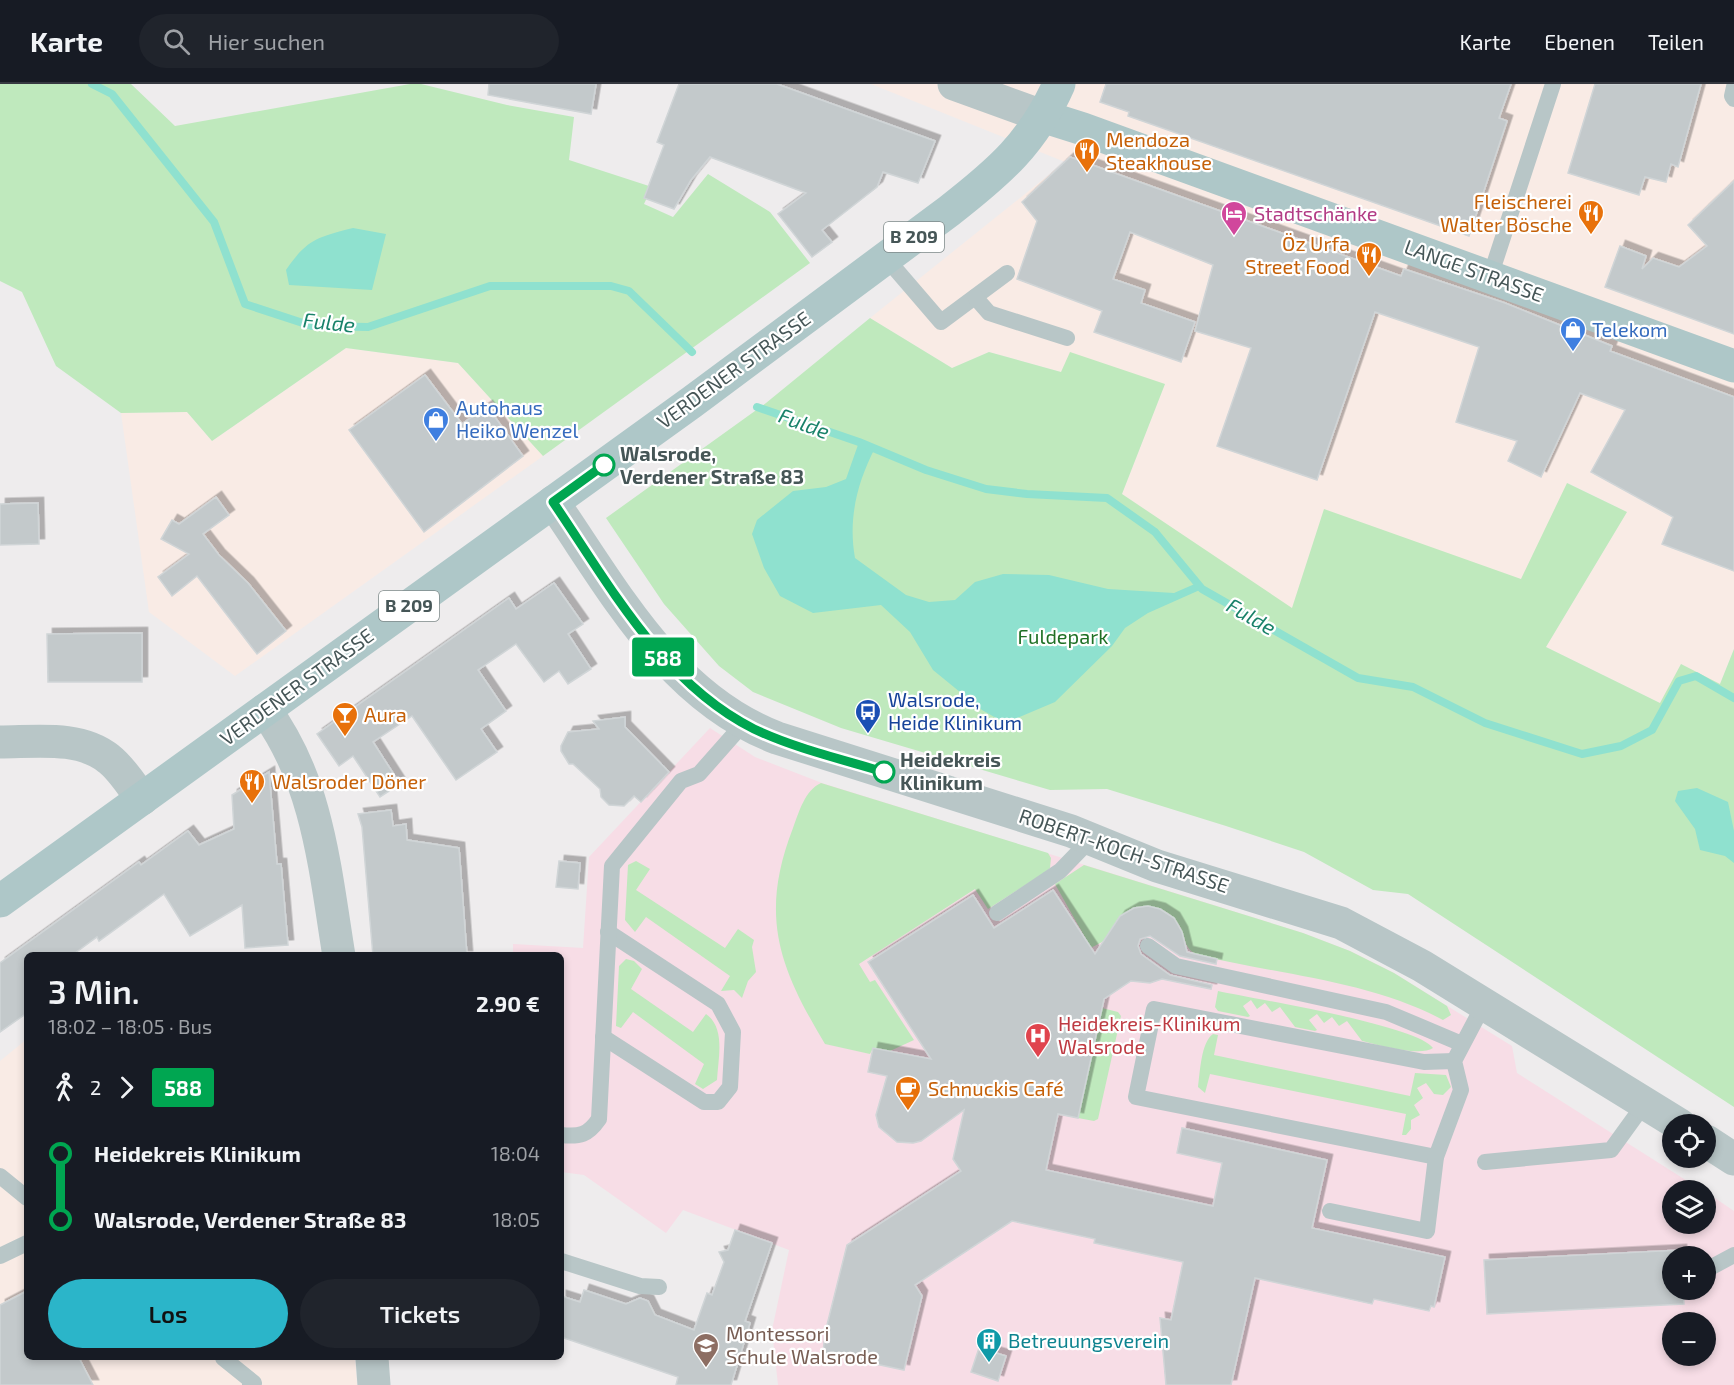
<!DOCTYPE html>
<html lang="de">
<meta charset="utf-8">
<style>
body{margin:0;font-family:"Exo 2",sans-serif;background:#20242c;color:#f1f3f6;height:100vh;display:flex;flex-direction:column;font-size:22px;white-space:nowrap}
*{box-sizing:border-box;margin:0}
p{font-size:20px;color:#9ea1a6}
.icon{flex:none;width:33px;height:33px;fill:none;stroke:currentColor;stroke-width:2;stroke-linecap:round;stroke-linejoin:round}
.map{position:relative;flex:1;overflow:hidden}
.drawer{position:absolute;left:24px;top:868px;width:540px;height:408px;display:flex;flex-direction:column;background:#171b24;border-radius:9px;box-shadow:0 3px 9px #0003}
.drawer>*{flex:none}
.badge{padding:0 12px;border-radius:4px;font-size:21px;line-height:39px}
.buttons{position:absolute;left:1662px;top:1030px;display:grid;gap:12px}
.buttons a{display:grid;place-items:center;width:54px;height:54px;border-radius:50%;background:#171b24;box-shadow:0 3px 9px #0003;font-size:30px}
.map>.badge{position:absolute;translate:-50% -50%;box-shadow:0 0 0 3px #fff}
.legs{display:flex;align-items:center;gap:9px;height:66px;padding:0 24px;font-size:20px}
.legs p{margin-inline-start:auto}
.summary{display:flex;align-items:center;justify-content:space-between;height:102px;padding:0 24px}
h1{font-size:33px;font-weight:600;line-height:45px}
.action{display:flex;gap:12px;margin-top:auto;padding:12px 24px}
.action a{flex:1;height:69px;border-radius:36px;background:#2bb5c9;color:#111;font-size:24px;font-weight:600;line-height:69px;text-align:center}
.action a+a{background:#20242c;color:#f1f3f6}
ul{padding:0 24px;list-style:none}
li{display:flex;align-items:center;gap:21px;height:66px;font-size:22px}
li i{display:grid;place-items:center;width:9px;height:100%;margin:0 8px;background:currentColor}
li i::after{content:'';width:15px;height:15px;margin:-8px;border:4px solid;border-radius:50%;background:#171b24}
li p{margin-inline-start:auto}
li:first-child i{background:linear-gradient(#0000 50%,currentColor 0)}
li:last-child i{background:linear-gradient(currentColor 50%,#0000 0)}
header{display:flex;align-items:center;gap:36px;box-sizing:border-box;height:84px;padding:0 30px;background:#171b24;border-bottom:2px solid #363941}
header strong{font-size:28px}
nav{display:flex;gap:33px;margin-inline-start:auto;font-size:21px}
.search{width:420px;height:54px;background:#20242c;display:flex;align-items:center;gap:15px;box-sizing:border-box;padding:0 21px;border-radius:33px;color:#9ea1a6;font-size:22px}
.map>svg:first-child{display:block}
.commercial{fill:#f9ebe5}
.medical{fill:#f7dde6;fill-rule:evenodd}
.green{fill:#bfe9bd}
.water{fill:#8fe1cf}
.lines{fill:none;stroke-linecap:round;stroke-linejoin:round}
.stream{stroke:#8fe1cf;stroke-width:8}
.building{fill:#c3c9cb;stroke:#d0d5d7;stroke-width:1.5;filter:url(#shadow)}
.service{stroke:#b8c6c7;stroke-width:16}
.minor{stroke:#b8c6c7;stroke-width:33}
.tertiary{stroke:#b8c6c7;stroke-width:33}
.primary{stroke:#aec7c8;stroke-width:33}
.line-1-casing{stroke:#fff;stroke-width:14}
.line-1{stroke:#00a651;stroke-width:9}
.stop-1-dot{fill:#fff;stroke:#00a651;stroke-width:3}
.labels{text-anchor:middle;stroke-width:4.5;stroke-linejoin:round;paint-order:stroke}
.shield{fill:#fff;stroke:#7e8989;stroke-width:1.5}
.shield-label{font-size:18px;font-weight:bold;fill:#465657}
.food-label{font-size:20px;fill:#c56008;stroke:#fff;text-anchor:start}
.hotel-label{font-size:20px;fill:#b23c85;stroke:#fff;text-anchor:start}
.street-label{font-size:20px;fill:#465657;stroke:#fff}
.shop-label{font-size:20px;fill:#366cbe;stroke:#fff;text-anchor:start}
.stop-label{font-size:20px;font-weight:bold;fill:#465657;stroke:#fff;text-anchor:start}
.park-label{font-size:20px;fill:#1f7025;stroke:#fff}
.transit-label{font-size:20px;fill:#164399;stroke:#fff;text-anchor:start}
.health-label{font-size:20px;fill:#be3a42;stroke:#fff;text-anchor:start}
.education-label{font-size:20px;fill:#785e54;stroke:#fff;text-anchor:start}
.culture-label{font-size:20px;fill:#0d838f;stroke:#fff;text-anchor:start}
.water-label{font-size:21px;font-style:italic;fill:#19826a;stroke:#fff}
</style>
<header>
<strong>Karte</strong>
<div class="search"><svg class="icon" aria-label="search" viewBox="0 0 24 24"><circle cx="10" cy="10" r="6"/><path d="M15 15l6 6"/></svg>Hier suchen</div>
<nav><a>Karte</a><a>Ebenen</a><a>Teilen</a></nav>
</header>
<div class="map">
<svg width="1734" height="1301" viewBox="0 0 1734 1301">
<defs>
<filter id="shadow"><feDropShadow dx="5.5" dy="-5.5" stdDeviation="0" flood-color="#0004"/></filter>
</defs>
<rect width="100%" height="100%" fill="#eeeced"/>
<g class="commercial">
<polygon points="871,0 1734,0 1734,565 1720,600 1681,580 1660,619 1546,563 1627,428 1568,399 1521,496 1324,426 1292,525 1122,410 1165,300 1061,288 989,268 952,284 870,234 1065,78"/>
<polygon points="346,264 458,279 543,372 235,592 149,528 121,329 187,328 212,357"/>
<polygon points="27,955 27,1274 355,1274 357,1301 0,1301 0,977"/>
</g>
<path class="medical" d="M710,644L755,673L822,699L1303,849L1350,867L1394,889L1512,962L1517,989L1703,1107H1672V1140H1706V1108L1734,1127V1301H778L772,1246L789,1166L683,1126L666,1149L584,1091L561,1088V872L513,871V860L583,864L589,773ZM1672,1173H1706V1206H1672ZM1672,1239H1706V1272H1672Z"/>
<g class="green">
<polygon points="0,0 131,0 175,42 410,0 421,0 507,21 574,33 569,76 652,103 644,120 673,133 708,90 770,128 810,179 543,372 458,279 346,264 212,357 187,328 121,329 56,282 22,208 0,197"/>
<polygon points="870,234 952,284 989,268 1061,288 1070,268 1165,300 1122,410 1292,524 1324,425 1521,495 1567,399 1627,428 1546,563 1660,619 1681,580 1720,600 1734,565 1734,1023 1408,810 1373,806 1304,768 1226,742 1107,705 1050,706 841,644 753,608 719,582 664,520 606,434 766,319"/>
<path d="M821,699L1048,769L1051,774L1050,784L1044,789L988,825L975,805L859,880L870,898L875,896L914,956L890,967L873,964L870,970L825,960C779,883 759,832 793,744C799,728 805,706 821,699Z"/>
<polygon points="636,777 650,785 636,806 725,864 738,845 754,856 752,863 756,888 748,897 742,914 734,906 721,907 730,892 646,833 635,848 625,836 628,781"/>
<path d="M1084,781L1303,849L1350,867L1394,889L1447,922L1451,931L1443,936C1368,896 1280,891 1198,871C1183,865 1186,853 1179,841C1168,822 1144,818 1126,828C1114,834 1114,846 1107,854C1103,858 1096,861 1091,864L1055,800Z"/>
<path d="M626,875L634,877L642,885L631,905L693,948L706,930C726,944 718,975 717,996L703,1005L695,1000L704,980L633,928L621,944L616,942L619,882Z"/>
<path d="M1218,907C1254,915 1417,941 1433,964C1420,973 1378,961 1362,957L1347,937L1339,942L1332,933L1324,939L1317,930L1309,936L1317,946L1315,947L1295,943L1280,923L1272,928L1265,919L1257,925L1251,916L1243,922L1250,932L1248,933L1218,927L1215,923Z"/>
<polygon points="1102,924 1118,928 1121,932 1098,1035 1094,1037 1078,1034"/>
<path d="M1213,950L1218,951L1214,971L1410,1012L1415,989L1446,991L1451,1003L1443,1011L1434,1010L1426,999L1417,1004L1423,1014L1414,1021L1420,1031L1411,1036V1045L1406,1051H1402L1406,1030L1210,990L1205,1009L1198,1003C1200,989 1201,958 1213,950Z"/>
</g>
<g class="water">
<path d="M353,144L386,150L372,206L289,201L286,186C307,155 318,153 353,144Z"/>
<path d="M859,358L875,364C857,399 848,435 855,474L906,511L929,518L955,516L975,498L1003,490L1049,491L1108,505L1174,509L1197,499L1202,505L1148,529L1125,544L1112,562L1055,618L1005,639L982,626L933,586L910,548L881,521L813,529L780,512L764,484L752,450L757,436L793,407L826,403L846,395Z"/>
<polygon points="1697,704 1728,718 1734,747 1734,779 1725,772 1700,766 1695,745 1675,717 1678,707"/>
</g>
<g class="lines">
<g class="stream">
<polyline points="92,0 112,10 214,138 245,220 312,242 368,243 490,202 611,202 629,207 692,268"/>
<polyline points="757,323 859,358 926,386 986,405 1027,410 1107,414 1155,448 1202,505 1358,594 1413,603 1485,639 1582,670 1621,662 1652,646 1679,597 1696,592 1734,614"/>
</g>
</g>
<g class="building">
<polygon points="489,0 596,0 591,30 488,11"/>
<polygon points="679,0 777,0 935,57 918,99 883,88 877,103 822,146 832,158 812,173 778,130 806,109 710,73 691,96 674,125 644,114 664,61 657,58"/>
<polygon points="1106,0 1511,0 1499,34 1507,37 1469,152 1128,32 1129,28 1100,18"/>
<polygon points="1595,0 1701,0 1678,83 1671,80 1666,98 1645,93 1639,111 1568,89"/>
<polygon points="1070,73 1401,192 1404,185 1505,219 1612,262 1610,267 1734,313 1734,487 1662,460 1673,433 1591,388 1625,326 1580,309 1541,393 1508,377 1517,357 1456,338 1479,263 1375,228 1317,396 1217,362 1251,264 1195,247 1213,181 1130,148 1113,195 1145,206 1141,219 1195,238 1181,278 1094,248 1102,227 1017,195 1037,137 1022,118"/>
<polygon points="1734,97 1734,250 1605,203 1620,162 1646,172 1642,185 1653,174 1679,183 1707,162 1688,141"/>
<polygon points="425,291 462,340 487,322 523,372 424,448 349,346"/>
<polygon points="216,413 229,431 203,450 219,471 248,499 286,547 257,570 197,492 172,512 158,493 189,470 161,455 172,436 179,440"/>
<polygon points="38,419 39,460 0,461 0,420"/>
<polygon points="554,499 583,540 568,550 591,585 568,600 559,587 544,598 516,560 478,586 506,627 481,645 497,668 456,696 412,632 373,658 400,700 380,713 353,672 339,682 317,650 509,514 516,525"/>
<polygon points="142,549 142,598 48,598 47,550"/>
<polygon points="625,633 625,643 669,688 641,718 634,712 624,722 609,721 601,713 600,705 573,680 569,680 561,667 561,662 568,648 599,645 593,637"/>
<polygon points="269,688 277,780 281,780 288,861 245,864 242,821 190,852 164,810 99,857 97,853 71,872 27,872 27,929 0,948 0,879 139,778 141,781 188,747 199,761 234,745 232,711"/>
<polygon points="391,726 393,742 406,740 407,756 459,764 467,872 373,872 362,743 358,730"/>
<polygon points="559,777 580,779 578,805 556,803"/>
<polygon points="1053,806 1095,870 1120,832 1134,824 1148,822 1160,825 1174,834 1182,848 1187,868 1217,875 1216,880 1180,872 1150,852 1140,855 1138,862 1141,870 1170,891 1212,901 1211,905 1162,895 1150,899 1131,897 1104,915 1078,1034 1058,1030 1046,1086 1213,1122 1222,1079 1177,1069 1182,1044 1327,1076 1312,1144 1445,1173 1434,1223 1431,1222 1429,1227 1374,1215 1372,1220 1255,1194 1231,1301 1166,1301 1160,1234 1171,1236 1183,1178 1094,1159 1095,1155 1012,1137 915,1201 922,1212 904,1286 823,1269 825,1249 847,1161 961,1087 953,1075 964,1026 921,1057 913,1059 897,1058 879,1043 876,1031 887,992 868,988 873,964 931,975 868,878 973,811 994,844"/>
<polygon points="735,1146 772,1159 745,1237 750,1239 731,1301 676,1301 678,1293 561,1253 561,1212 580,1218 584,1206 626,1220 640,1214 648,1217 655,1231 694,1246 707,1209 712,1211 724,1178 719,1168 728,1166"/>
<polygon points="1681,1166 1681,1173 1672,1173 1672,1206 1683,1206 1684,1220 1487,1230 1484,1176"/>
<polygon points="27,1207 27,1274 79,1274 93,1301 0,1301 0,1221"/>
<polygon points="979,1264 1006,1272 998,1297 971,1288"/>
</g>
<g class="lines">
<g class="service">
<polyline points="1734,3 1732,12 1734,15"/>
<polyline points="886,174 941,238 1007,189"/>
<polyline points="1490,193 1553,0"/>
<polyline points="975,213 989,229 1067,254"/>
<polyline points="997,829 1060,787 1091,755"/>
<polyline points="1148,862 1176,882 1386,928 1462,960"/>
<polyline points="603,953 704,1018 718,1018 730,1003 733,948 718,920 608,848"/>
<path d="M561,1051C580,1053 588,1051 599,1035L612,782L681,697L699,690L744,639"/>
<polyline points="1436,1073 1136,1013 1154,925 1424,978 1454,977"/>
<polyline points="1485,1078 1611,1066 1645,1019"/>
<polyline points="0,1092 27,1114"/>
<polyline points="1330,1127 1427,1147 1436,1073 1461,1006 1454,977 1484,920"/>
<polyline points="0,1172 27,1159"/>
<polyline points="561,1177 640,1202 659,1203"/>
<polyline points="1706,1186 1734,1171"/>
<polyline points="223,1274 254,1299 250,1301"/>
</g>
<g class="minor">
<path d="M553,418C615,508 670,613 777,654L1071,747L1157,782L1341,839L1422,882L1680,1041"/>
<path d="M265,626C318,697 325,786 339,872"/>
<path d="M0,658C35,658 80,651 109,675C122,685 132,702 142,715"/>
<polyline points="1706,1057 1734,1075"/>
<polyline points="372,1274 374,1301"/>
</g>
<polyline class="tertiary" points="954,0 1045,33"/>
<g class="primary">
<polyline points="1045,33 1083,45 1734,282"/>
<path d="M0,817L692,318L949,127C999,88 1033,59 1059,0"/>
</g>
</g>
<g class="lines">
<defs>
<path id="line-1" d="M604,381L553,418C609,500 662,599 754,645C794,664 841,675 884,688"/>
</defs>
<use href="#line-1" class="line-1-casing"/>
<use href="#line-1" class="line-1"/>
</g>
<defs>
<symbol id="restaurant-pin" viewBox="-11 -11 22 30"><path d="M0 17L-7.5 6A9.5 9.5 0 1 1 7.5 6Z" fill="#e8710a" stroke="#fff"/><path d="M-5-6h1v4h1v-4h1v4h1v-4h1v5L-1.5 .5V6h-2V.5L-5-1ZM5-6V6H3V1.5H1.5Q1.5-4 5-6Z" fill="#fff"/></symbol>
<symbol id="hotel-pin" viewBox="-11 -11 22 30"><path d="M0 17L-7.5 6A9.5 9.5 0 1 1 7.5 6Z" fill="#d1479c" stroke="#fff"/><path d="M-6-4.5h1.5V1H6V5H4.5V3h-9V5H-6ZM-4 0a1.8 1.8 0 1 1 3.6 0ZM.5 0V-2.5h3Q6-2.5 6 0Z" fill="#fff"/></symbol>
<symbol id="shop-pin" viewBox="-11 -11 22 30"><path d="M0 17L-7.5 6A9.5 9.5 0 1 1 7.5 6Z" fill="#3f7fe0" stroke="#fff"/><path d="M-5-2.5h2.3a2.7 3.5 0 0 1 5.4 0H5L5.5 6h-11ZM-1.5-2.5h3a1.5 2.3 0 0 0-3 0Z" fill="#fff"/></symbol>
<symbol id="bus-pin" viewBox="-11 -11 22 30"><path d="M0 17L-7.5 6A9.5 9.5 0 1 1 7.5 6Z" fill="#1a4fb4" stroke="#fff"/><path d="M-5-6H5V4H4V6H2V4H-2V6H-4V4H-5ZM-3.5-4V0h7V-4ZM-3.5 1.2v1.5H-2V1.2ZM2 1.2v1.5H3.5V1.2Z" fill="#fff"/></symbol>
<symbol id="bar-pin" viewBox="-11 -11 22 30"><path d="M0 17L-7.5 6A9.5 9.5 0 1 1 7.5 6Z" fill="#e8710a" stroke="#fff"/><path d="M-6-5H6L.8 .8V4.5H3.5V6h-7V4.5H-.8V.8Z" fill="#fff"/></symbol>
<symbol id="hospital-pin" viewBox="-11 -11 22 30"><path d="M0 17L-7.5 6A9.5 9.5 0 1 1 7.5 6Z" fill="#e0444e" stroke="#fff"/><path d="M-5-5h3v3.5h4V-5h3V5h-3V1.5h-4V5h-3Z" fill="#fff"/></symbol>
<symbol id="cafe-pin" viewBox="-11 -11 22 30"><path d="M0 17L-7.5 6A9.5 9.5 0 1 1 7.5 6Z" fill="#e8710a" stroke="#fff"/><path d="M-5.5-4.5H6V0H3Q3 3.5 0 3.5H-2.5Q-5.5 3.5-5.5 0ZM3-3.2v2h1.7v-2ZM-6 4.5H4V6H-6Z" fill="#fff"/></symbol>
<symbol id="building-pin" viewBox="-11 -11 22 30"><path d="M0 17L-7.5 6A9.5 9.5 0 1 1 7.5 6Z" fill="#0f9aa8" stroke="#fff"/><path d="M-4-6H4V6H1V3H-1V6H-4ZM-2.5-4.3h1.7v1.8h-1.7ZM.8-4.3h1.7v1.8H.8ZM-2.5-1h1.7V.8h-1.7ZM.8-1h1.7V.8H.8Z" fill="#fff"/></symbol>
<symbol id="school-pin" viewBox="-11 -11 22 30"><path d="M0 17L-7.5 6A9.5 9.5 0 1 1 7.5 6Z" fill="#8d6e63" stroke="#fff"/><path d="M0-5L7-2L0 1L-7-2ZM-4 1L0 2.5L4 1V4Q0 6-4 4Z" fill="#fff"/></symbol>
</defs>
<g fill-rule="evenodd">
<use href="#restaurant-pin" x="1072" y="52" width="30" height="40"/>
<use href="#restaurant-pin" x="1576" y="114" width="30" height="40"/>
<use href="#hotel-pin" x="1219" y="115" width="30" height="40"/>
<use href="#restaurant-pin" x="1354" y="156" width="30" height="40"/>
<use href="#shop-pin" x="1558" y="231" width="30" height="40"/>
<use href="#shop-pin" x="421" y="321" width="30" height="40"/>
<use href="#bus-pin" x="853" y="613" width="30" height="40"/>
<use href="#bar-pin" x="330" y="616" width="30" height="40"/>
<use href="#restaurant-pin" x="237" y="683" width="30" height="40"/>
<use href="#hospital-pin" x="1023" y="937" width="30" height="40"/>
<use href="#cafe-pin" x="893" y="990" width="30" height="40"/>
<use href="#building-pin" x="974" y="1242" width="30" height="40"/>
<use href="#school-pin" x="691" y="1247" width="30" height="40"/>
</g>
<g class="stop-1-dot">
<circle cx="604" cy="381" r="10"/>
<circle cx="884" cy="688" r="10"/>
</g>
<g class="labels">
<g class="shield">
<rect x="884" y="138" width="60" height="30" rx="4.5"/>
<rect x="379" y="507" width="60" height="30" rx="4.5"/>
</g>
<g class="shield-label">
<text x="914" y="159">B 209</text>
<text x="409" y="528">B 209</text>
</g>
<g class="food-label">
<text x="1106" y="63">Mendoza<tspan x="1106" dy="23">Steakhouse</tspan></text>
<text x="1572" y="125" text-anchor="end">Fleischerei<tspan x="1572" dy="23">Walter Bösche</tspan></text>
<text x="1350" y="167" text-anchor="end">Öz Urfa<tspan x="1350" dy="23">Street Food</tspan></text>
<text x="364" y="638">Aura</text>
<text x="272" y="705">Walsroder Döner</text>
<text x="928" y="1012">Schnuckis Café</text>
</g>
<g class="hotel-label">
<text x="1254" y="137">Stadtschänke</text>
</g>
<g class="street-label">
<text transform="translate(1474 187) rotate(20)" y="7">LANGE STRASSE</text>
<text transform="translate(734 286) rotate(-36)" y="7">VERDENER STRASSE</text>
<text transform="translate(297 603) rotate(-36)" y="7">VERDENER STRASSE</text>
<text transform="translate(1124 767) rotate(19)" y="7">ROBERT-KOCH-STRASSE</text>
</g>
<g class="shop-label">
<text x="1592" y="253">Telekom</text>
<text x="456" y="331">Autohaus<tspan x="456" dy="23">Heiko Wenzel</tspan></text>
</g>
<g class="stop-label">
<text x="620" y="377">Walsrode,<tspan x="620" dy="23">Verdener Straße 83</tspan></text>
<text x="900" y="683">Heidekreis<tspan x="900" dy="23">Klinikum</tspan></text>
</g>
<g class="park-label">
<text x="1063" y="560">Fuldepark</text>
</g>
<g class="transit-label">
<text x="888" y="623">Walsrode,<tspan x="888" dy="23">Heide Klinikum</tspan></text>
</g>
<g class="health-label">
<text x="1058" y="947">Heidekreis-Klinikum<tspan x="1058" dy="23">Walsrode</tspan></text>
</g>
<g class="education-label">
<text x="726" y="1257">Montessori<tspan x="726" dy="23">Schule Walsrode</tspan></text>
</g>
<g class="culture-label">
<text x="1008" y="1264">Betreuungsverein</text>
</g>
<g class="water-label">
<text transform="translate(329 239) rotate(6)" y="7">Fulde</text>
<text transform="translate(804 340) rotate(20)" y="7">Fulde</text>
<text transform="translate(1251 533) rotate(30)" y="7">Fulde</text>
</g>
</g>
</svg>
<div class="buttons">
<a><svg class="icon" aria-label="locate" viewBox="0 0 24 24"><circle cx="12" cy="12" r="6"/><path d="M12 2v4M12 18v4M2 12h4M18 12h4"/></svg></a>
<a><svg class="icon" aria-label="layers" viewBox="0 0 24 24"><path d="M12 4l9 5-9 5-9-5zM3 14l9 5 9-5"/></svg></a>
<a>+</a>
<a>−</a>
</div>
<b class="badge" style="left:663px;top:573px;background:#00a651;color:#fff">588</b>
<section class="drawer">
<div class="summary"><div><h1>3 Min.</h1><p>18:02 – 18:05 · Bus</p></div><b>2.90 €</b></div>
<div class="legs"><svg class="icon" aria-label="walk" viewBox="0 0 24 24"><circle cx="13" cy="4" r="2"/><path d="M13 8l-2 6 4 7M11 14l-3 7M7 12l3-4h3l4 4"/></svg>2<svg class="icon" aria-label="forward" viewBox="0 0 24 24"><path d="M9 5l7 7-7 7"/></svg><b class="badge" style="background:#00a651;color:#fff">588</b></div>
<ul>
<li><i style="color:#00a651"></i><b>Heidekreis Klinikum</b><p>18:04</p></li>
<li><i style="color:#00a651"></i><b>Walsrode, Verdener Straße 83</b><p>18:05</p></li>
</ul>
<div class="action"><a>Los</a><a>Tickets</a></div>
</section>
</div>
